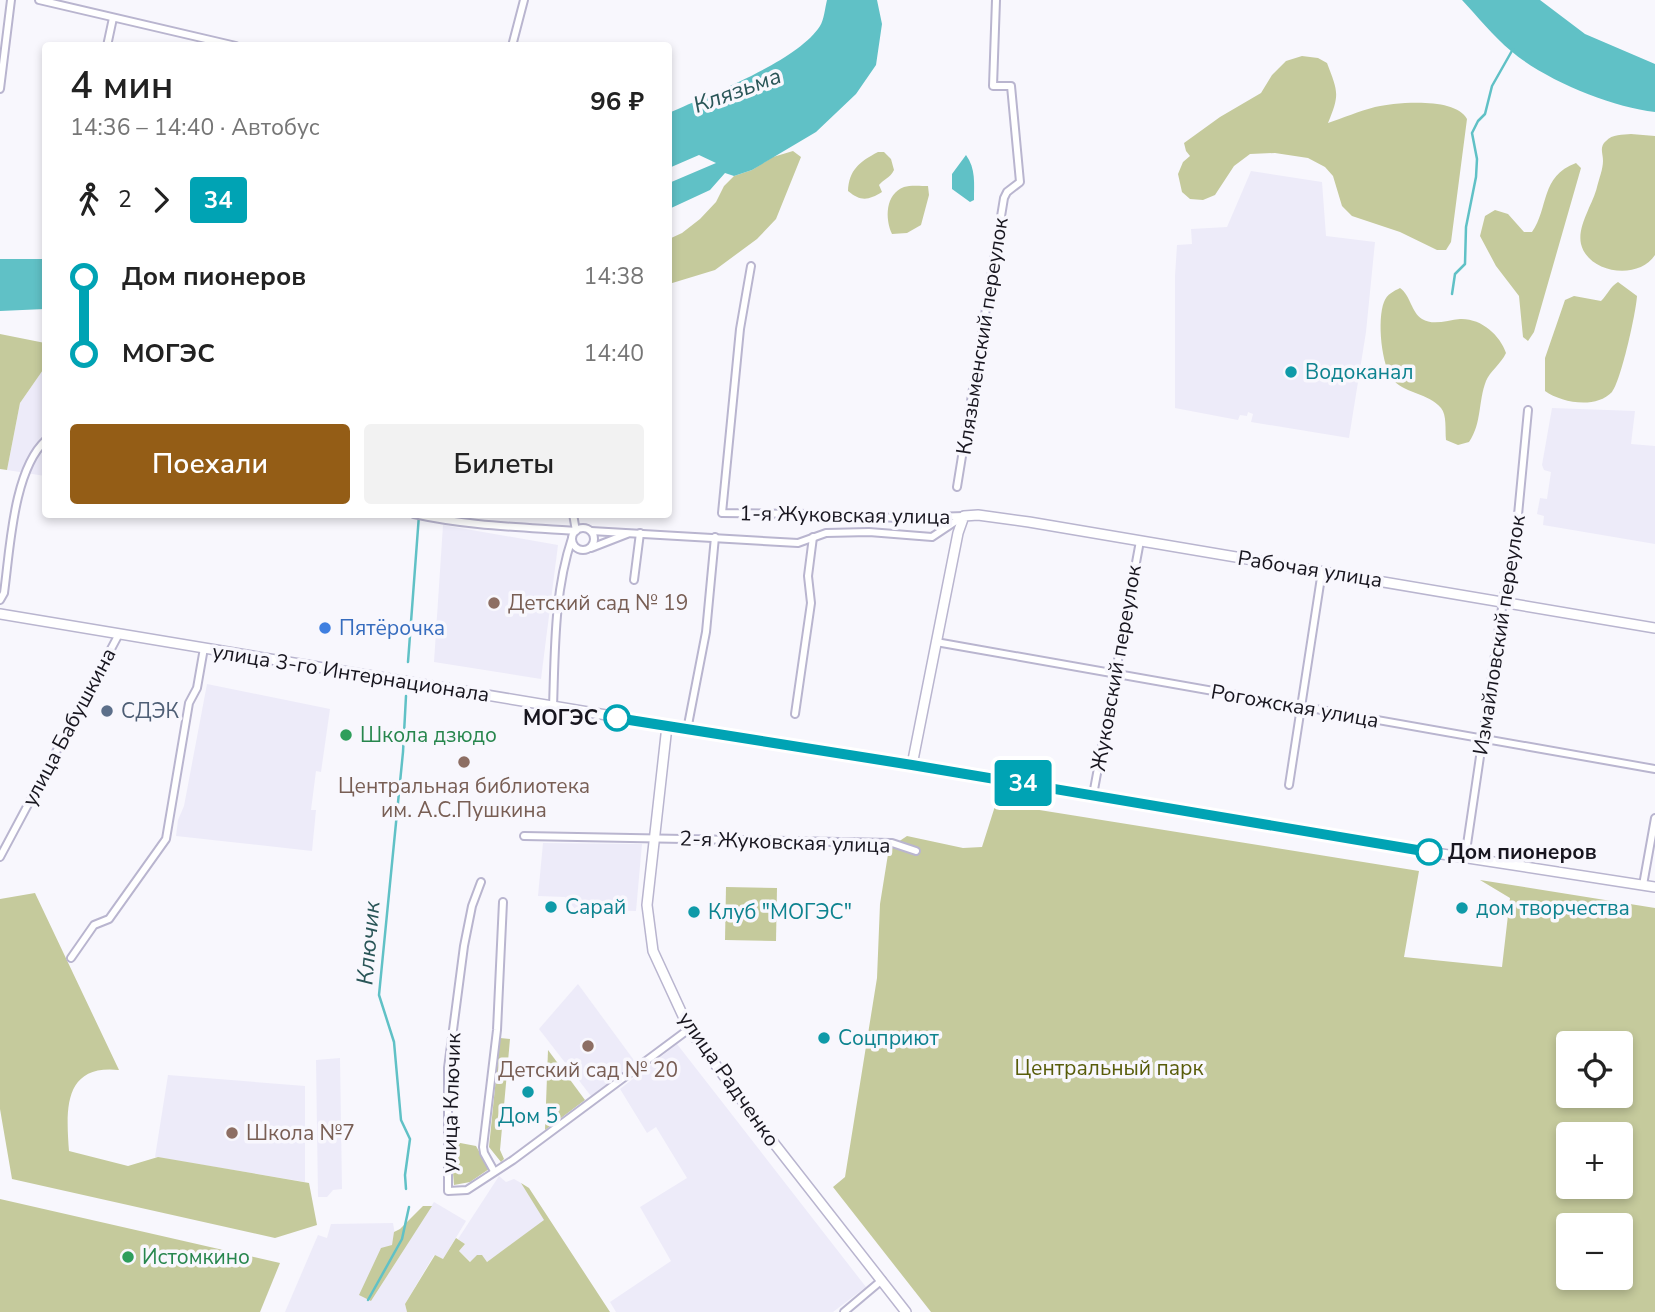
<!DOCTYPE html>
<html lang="ru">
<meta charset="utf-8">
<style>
body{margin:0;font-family:"Nunito Sans",sans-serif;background:#f2f2f2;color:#222;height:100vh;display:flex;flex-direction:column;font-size:26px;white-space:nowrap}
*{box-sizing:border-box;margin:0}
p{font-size:23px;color:#767676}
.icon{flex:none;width:38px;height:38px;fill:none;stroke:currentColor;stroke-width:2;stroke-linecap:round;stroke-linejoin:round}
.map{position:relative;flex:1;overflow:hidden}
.details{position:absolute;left:42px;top:42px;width:630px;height:476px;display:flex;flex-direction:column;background:#fff;border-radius:7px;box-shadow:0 4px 10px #0003}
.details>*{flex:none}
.badge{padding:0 14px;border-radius:5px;font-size:24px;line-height:46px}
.tools{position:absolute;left:1556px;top:1031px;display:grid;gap:14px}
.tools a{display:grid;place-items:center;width:77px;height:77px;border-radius:7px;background:#fff;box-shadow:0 4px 10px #0003;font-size:35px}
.map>.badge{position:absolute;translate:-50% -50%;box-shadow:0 0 0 4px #fff}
.legs{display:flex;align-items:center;gap:10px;height:77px;padding:0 28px;font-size:23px}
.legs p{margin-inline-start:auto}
.head{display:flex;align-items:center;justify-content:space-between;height:119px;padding:0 28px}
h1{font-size:38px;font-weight:600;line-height:52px}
.action{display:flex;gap:14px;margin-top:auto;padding:14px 28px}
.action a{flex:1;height:80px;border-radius:7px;background:#945d16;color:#fff;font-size:28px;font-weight:600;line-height:80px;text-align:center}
.action a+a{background:#f2f2f2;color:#222}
ul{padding:0 28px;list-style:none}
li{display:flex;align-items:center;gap:24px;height:77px;font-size:26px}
li i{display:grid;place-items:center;width:10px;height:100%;margin:0 9px;background:currentColor}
li i::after{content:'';width:18px;height:18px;margin:-9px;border:5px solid;border-radius:50%;background:#fff}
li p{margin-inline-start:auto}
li:first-child i{background:linear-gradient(#0000 50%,currentColor 0)}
li:last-child i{background:linear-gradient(currentColor 50%,#0000 0)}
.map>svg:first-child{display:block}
.built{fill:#edebf9}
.green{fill:#c5ca9c;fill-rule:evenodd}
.water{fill:#60c1c6}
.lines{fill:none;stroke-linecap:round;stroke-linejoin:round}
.stream{stroke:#60c1c6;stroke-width:2.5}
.street-casing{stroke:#b9b5cf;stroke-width:10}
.secondary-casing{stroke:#b9b5cf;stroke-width:12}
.street{stroke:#fff;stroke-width:6}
.secondary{stroke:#fff;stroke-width:9}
.line-1-casing{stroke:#fff;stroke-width:16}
.line-1{stroke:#00a3b4;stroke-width:10}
.culture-dot{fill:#0f9aa8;stroke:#f8f7fd;stroke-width:2.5}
.education-dot{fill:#8d6e63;stroke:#f8f7fd;stroke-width:2.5}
.shop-dot{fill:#3f7fe0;stroke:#f8f7fd;stroke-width:2.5}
.service-dot{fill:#5c6f8a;stroke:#f8f7fd;stroke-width:2.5}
.stop-1-dot{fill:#fff;stroke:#00a3b4;stroke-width:3.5}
.leisure-dot{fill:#2e9e5b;stroke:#f8f7fd;stroke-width:2.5}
.labels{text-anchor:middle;stroke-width:7;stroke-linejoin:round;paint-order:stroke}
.street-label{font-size:21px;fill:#18161f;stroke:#f8f7fd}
.culture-label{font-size:21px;fill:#0d838f;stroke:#f8f7fd;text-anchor:start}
.education-label{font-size:21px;fill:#785e54;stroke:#f8f7fd;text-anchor:start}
.shop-label{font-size:21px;fill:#366cbe;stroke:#f8f7fd;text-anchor:start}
.service-label{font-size:21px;fill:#4e5e75;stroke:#f8f7fd;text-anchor:start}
.stop-label{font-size:21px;font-weight:bold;fill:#18161f;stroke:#f8f7fd;text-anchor:end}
.leisure-label{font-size:21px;fill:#27864d;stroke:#f8f7fd;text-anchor:start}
.park-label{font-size:21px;fill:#585c0a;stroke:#f8f7fd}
.water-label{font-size:23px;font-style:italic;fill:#2a5658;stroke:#f8f7fd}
</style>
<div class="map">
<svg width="1655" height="1312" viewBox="0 0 1655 1312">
<rect width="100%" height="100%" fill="#f8f7fd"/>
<g class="built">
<polygon points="1251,171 1322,182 1326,236 1375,242 1366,332 1349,438 1251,422 1253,414 1248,412 1247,416 1240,415 1238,420 1175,408 1175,276 1177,245 1192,244 1191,229 1227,227"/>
<polygon points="45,367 45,476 7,470 20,403"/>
<polygon points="1552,408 1635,411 1631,444 1655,446 1655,544 1543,525 1544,516 1537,514 1540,498 1547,499 1551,472 1544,470 1542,465"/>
<polygon points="443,525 558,545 541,679 434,662"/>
<polygon points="207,684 330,709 321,772 316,771 311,810 316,810 312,851 176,836 178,820 184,806"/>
<polygon points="543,843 642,844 636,911 576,910 565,897 538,896"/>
<polygon points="578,984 636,1063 591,1096 539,1029"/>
<polygon points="677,1044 866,1287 833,1312 616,1312 610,1302 671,1261 640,1207 687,1178 656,1127 647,1133 620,1089"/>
<polygon points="340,1058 342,1189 333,1190 327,1197 318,1197 316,1060"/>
<polygon points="168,1075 305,1086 305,1182 155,1157"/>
<polygon points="499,1176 506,1182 514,1179 521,1183 545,1220 487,1262 481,1255 471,1262 459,1251 465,1244 458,1239"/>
<polygon points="434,1202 466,1221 443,1259 434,1255 405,1304 407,1312 285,1312 318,1235 327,1238 331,1224 393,1223 395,1235 392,1245 371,1301"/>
</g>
<g class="green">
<path d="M1302,56L1318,58L1327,63C1338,92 1340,94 1328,123C1343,118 1359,111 1375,107C1397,102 1456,97 1467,119L1451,242L1446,250H1437L1400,232L1352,216L1342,206L1333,176L1325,167L1308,158L1275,153L1250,154L1234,166L1215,195L1203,200L1190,199L1182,192L1178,174L1183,162L1190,156L1186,151L1184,143L1220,117L1261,93L1272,75L1286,61Z"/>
<path d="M1631,134L1655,136V255C1638,281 1588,273 1581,244C1577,226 1593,204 1597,187C1599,179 1603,169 1603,161C1603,153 1599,147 1606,141C1612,134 1623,135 1631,134Z"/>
<polygon points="793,151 801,157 776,219 757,239 715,270 669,284 669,239 682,233 700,219 716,202 724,186 734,176 752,170 773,157"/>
<path d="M878,152H884L891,159L894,170C890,178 884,179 879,185L882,192C869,200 861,202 848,191C849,170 859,162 878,152Z"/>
<path d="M1576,163L1581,168L1534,332L1528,341L1523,337L1519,296L1496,266L1480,236L1485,216L1495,210L1508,214L1524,232H1532C1549,208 1540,176 1576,163Z"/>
<path d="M928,186L929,195L921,225L907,233L892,234C885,219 885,194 904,187C910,185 921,186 928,186Z"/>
<path d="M1618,282L1637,296C1636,313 1621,381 1612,392C1596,409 1562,403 1545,391V358L1565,300L1574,296L1601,301C1608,294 1610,287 1618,282Z"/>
<path d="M1400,288C1411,296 1411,312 1422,319C1433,326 1448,320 1460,319C1481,318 1500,335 1506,353C1501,364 1490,371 1486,381C1478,402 1482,423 1469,442L1458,445L1446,440C1445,430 1447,415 1441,408C1428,393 1407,394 1394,381C1381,367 1377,319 1384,302C1387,294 1394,291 1400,288Z"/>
<polygon points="0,334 45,343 45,367 20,403 7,470 0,469"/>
<path d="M996,803L1419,871L1404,957L1502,967L1510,898L1480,880L1655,908V1312H931L833,1187L845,1177L877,978L880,904L889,848L907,836L963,848L982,847ZM1568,1043H1620V1096H1568ZM1568,1134H1620V1186H1568ZM1568,1225H1620V1278H1568Z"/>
<polygon points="726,887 777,888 776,941 725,940"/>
<path d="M35,893L119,1070C63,1064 66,1110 69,1151L128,1166L158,1157L309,1183L317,1225L275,1238L12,1179L0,1109V899Z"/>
<polygon points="500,1038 510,1039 500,1150 504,1159 501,1162 489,1147"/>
<polygon points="548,1050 585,1100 545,1130"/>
<polygon points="455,1142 476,1146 489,1169 470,1182 454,1185 451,1148"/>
<polygon points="521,1183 529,1188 610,1312 407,1312 405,1304 435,1255 443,1259 456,1238 465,1244 459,1251 470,1262 477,1255 482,1255 487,1262 544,1220"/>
<polygon points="0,1199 280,1263 260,1312 0,1312"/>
<polygon points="423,1206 432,1206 371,1301 359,1295 381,1248 392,1245 394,1232 400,1229"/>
</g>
<g class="water">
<path d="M827,0H877L882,24L876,65L856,94L816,132L752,170L734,176L725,173L710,190L669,209V183L716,163L699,155L669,168V113C708,95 797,62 820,26C824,20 825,8 827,0Z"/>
<path d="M1462,0H1540L1585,34L1655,64V112C1611,107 1545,80 1511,51C1493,36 1478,17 1462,0Z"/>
<path d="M966,155C976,169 974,183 974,200L970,202L952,189V174Z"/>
<polygon points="0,259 45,259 45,309 0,311"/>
</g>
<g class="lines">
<g class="stream">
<polyline points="1452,294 1455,274 1465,264 1466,227 1476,177 1477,159 1472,133 1478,121 1485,114 1492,86 1513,49"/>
<polyline points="408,662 419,515"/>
<polyline points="406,1189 405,1175 410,1139 401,1120 394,1042 379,995 403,752 406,696"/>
<polyline points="368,1300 402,1239 409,1207"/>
</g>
<defs>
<g id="street">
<polyline points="39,0 236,46"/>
<polyline points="107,46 113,18"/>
<polyline points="512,46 524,0"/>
<polyline points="0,89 11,0"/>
<polyline points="751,266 740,329 722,513 811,514 899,518 964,516"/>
<polyline points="957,487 1004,198 1007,192 1020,182 1011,86 993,86 996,0"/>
<path d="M414,514C468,526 521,527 576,531L573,514"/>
<circle cx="583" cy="539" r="11"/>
<polyline points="591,531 798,543 826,533 869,532 932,537 962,517"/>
<polyline points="591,548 627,534"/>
<polyline points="634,580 640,533"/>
<path d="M0,600L4,593C10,550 13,470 46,440"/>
<polyline points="936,642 1655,769"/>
<path d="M553,707C555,650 554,592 572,538"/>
<polyline points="795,714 811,603 808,576 813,537"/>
<polyline points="687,730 706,632 715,537"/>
<polyline points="1289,785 1322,571"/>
<polyline points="1093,795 1140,541"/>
<polyline points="524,836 892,843 916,851"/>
<polyline points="0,857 119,634"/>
<polyline points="1465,858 1503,601 1516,536 1528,410"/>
<polyline points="481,882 472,906 464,946 448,1068 448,1191 467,1190 513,1160 689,1029"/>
<polyline points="1643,885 1655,818"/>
<polyline points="71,958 94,925 109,919 166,839 189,703 197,688 204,648"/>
<polyline points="494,1171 484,1153 483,1147 497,1030 503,902"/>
<polyline points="844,1312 882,1280"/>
</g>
<g id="secondary">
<polyline points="0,614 1429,852 1655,887"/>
<polyline points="667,726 647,905 653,951 689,1029 773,1142 906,1312"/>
<polyline points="912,765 958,533 964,516 978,515 1029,522 1655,628"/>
</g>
</defs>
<use href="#street" class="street-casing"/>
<use href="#secondary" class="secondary-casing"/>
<use href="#street" class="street"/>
<use href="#secondary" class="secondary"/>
</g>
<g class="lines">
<defs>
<polyline id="line-1" points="617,718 912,765 1429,852"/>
</defs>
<use href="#line-1" class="line-1-casing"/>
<use href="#line-1" class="line-1"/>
</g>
<g class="culture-dot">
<circle cx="1291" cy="372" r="7"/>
<circle cx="551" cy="907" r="7"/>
<circle cx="1462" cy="908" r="7"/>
<circle cx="694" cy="912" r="7"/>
<circle cx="824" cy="1038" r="7"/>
<circle cx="528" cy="1092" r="7"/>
</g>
<g class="education-dot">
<circle cx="494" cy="603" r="7"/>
<circle cx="464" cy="762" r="7"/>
<circle cx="588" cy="1046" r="7"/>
<circle cx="232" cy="1133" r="7"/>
</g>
<circle class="shop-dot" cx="325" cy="628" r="7"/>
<circle class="service-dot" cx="107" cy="711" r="7"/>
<g class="stop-1-dot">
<circle cx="617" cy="718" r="12"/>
<circle cx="1429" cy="852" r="12"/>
</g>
<g class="leisure-dot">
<circle cx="346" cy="735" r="7"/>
<circle cx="128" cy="1257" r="7"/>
</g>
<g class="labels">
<g class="street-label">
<text transform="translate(982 336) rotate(-81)" y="7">Клязьменский переулок</text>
<text transform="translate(845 515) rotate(1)" y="7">1-я Жуковская улица</text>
<text transform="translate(1310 569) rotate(9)" y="7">Рабочая улица</text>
<text transform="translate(1499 635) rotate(-81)" y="7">Измайловский переулок</text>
<text transform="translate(1116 668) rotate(-80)" y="7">Жуковский переулок</text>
<text transform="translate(351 673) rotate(9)" y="7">улица 3-го Интернационала</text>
<text transform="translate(1295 706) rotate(10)" y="7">Рогожская улица</text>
<text transform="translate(69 727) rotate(-62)" y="7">улица Бабушкина</text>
<text transform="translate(785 842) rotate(2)" y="7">2-я Жуковская улица</text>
<text transform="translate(729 1079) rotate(55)" y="7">улица Радченко</text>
<text transform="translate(451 1103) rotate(-88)" y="7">улица Ключик</text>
</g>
<g class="culture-label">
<text x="1305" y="379">Водоканал</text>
<text x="565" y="914">Сарай</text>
<text x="1476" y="915">дом творчества</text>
<text x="708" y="919">Клуб "МОГЭС"</text>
<text x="838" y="1045">Соцприют</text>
<text x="528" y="1123" text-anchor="middle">Дом 5</text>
</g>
<g class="education-label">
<text x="508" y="610">Детский сад № 19</text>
<text x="464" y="793" text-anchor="middle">Центральная библиотека<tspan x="464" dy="24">им. А.С.Пушкина</tspan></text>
<text x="588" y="1077" text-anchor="middle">Детский сад № 20</text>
<text x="246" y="1140">Школа №7</text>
</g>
<g class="shop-label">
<text x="339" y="635">Пятёрочка</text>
</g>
<g class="service-label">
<text x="121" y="718">СДЭК</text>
</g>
<g class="stop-label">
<text x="598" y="725">МОГЭС</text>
<text x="1448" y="859" text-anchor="start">Дом пионеров</text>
</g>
<g class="leisure-label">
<text x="360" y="742">Школа дзюдо</text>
<text x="142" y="1264">Истомкино</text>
</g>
<g class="park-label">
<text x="1109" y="1075">Центральный парк</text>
</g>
<g class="water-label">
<text transform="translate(737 90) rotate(-20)" y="8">Клязьма</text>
<text transform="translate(368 943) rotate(-85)" y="8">Ключик</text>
</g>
</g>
</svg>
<div class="tools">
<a><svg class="icon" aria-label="locate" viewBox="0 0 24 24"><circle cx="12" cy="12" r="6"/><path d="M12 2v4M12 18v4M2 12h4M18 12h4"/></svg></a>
<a>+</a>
<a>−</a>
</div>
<b class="badge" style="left:1023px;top:783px;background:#00a3b4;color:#fff">34</b>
<section class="details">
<div class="head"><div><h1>4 мин</h1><p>14:36 – 14:40 · Автобус</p></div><b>96 ₽</b></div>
<div class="legs"><svg class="icon" aria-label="walk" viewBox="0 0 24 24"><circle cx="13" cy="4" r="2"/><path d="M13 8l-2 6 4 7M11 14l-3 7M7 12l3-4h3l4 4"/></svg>2<svg class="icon" aria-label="forward" viewBox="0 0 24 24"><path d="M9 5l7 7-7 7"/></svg><b class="badge" style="background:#00a3b4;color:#fff">34</b></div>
<ul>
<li><i style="color:#00a3b4"></i><b>Дом пионеров</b><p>14:38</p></li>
<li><i style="color:#00a3b4"></i><b>МОГЭС</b><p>14:40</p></li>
</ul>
<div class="action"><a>Поехали</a><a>Билеты</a></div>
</section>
</div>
